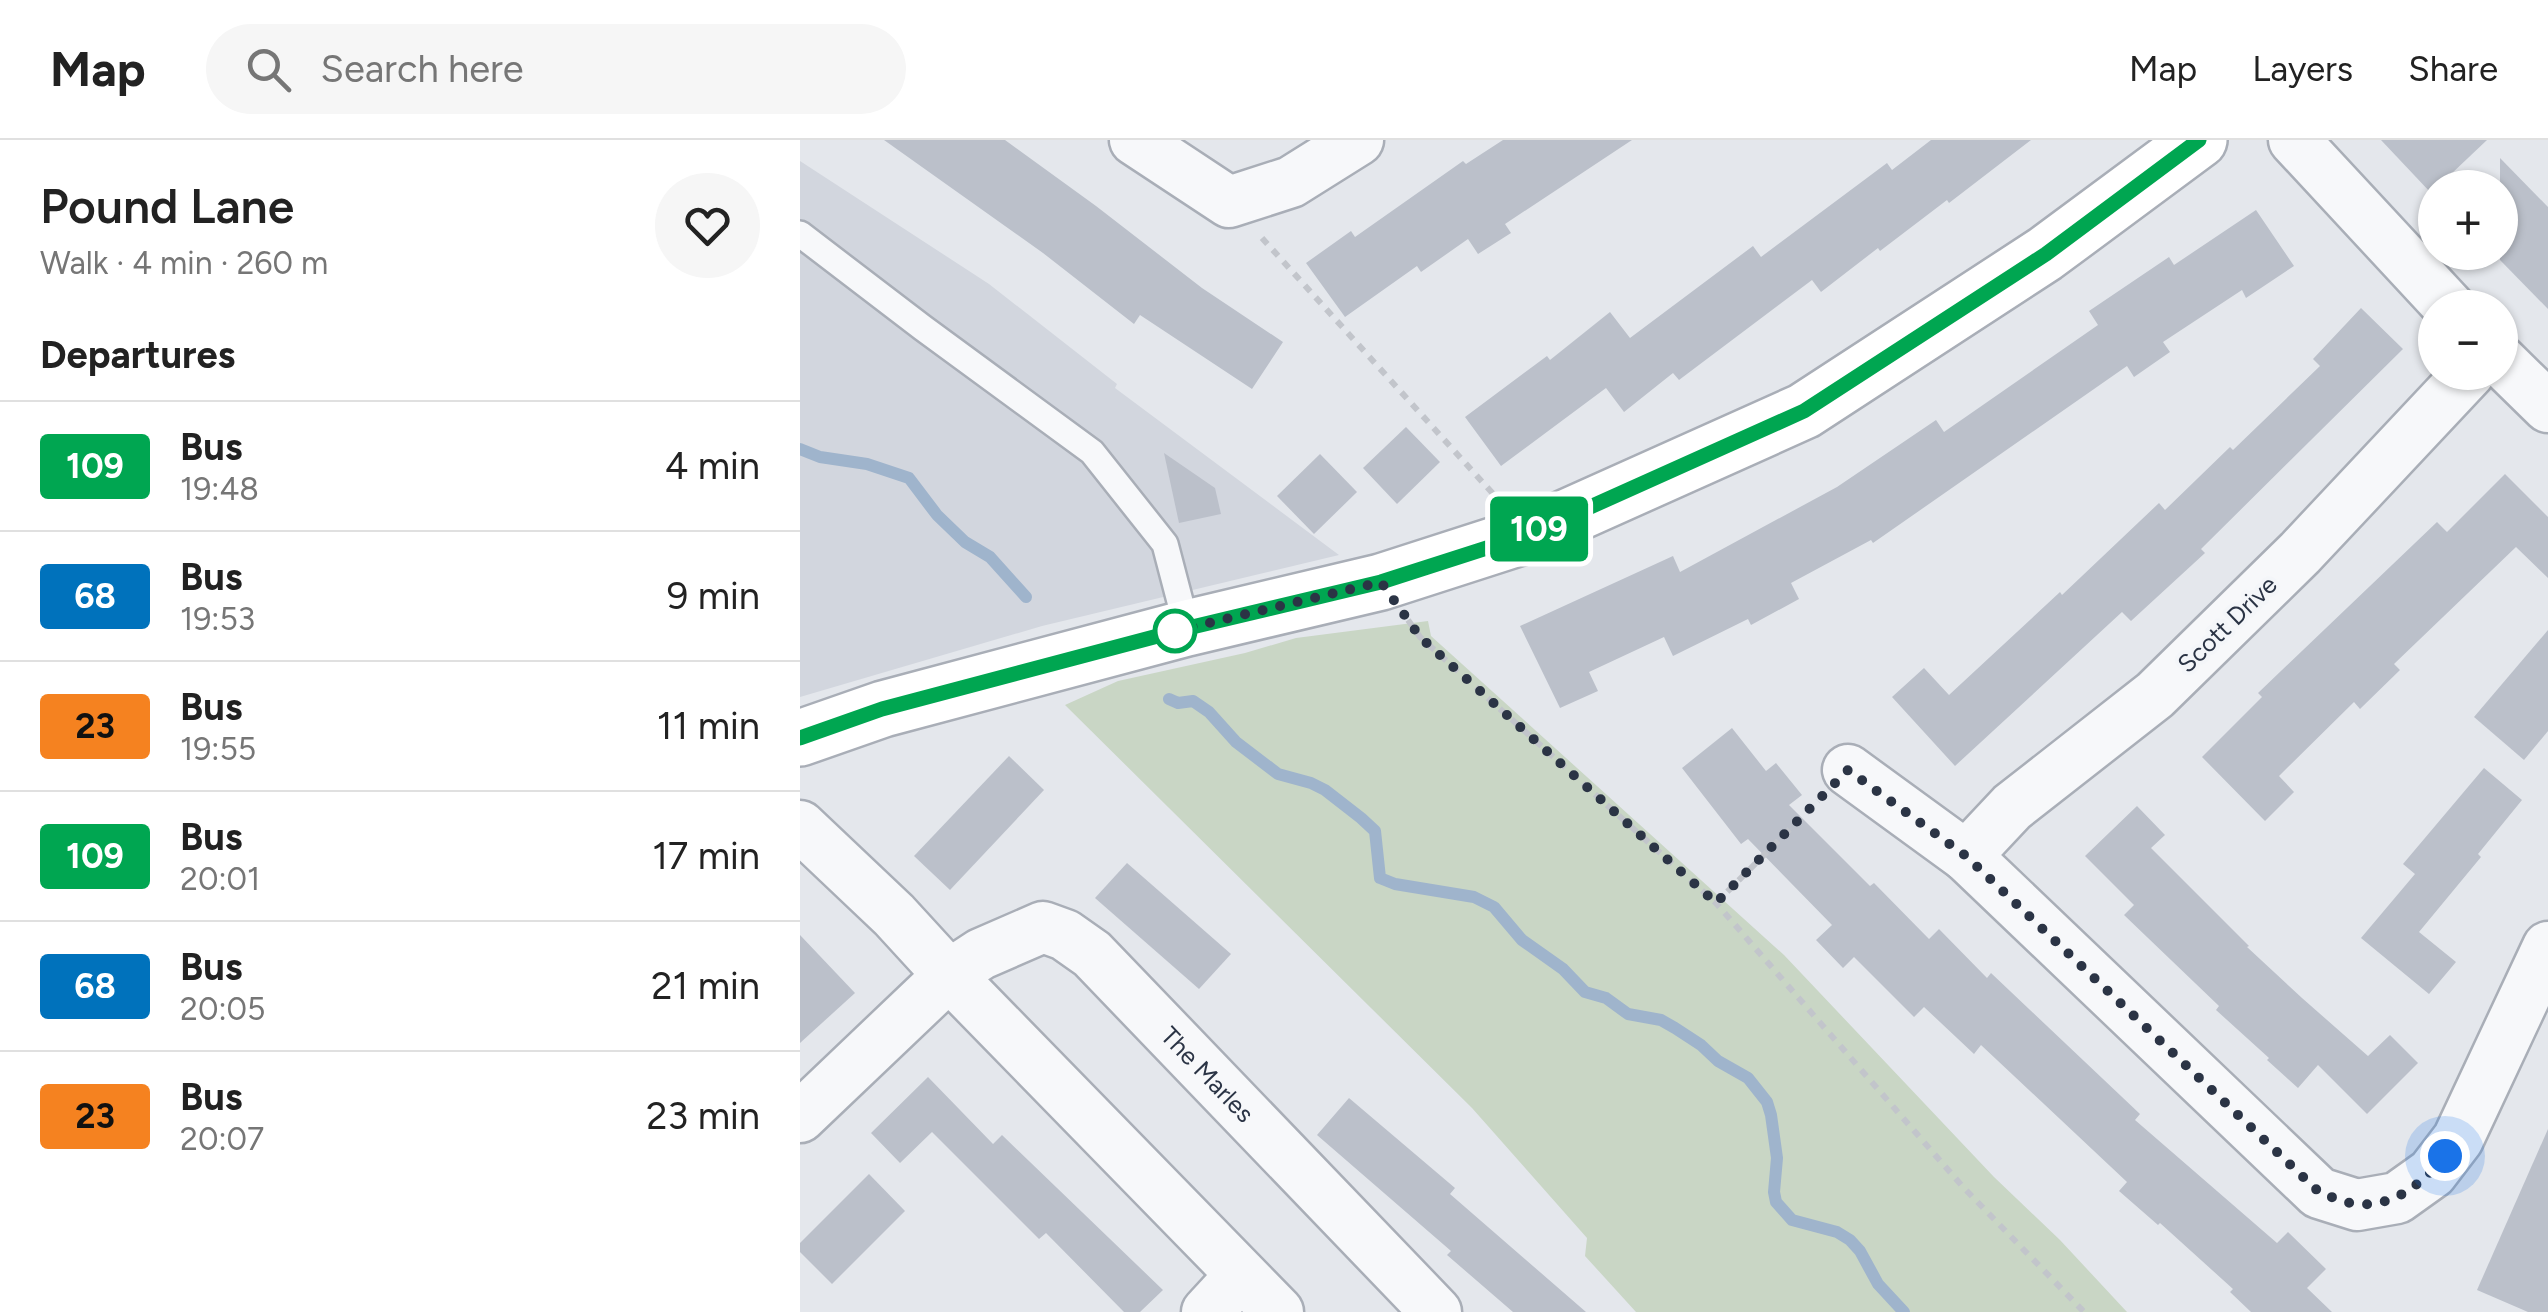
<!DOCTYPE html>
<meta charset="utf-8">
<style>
body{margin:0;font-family:Figtree,sans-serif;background:#f6f6f6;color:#222;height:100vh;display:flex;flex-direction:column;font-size:38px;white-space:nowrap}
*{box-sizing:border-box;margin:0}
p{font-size:32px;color:#767676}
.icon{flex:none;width:55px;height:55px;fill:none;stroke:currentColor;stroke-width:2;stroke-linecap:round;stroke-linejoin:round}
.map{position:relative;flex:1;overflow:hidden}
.sheet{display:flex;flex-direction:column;background:#fff;width:800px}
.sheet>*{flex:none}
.badge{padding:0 20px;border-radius:8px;font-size:35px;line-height:65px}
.buttons{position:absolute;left:1618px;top:30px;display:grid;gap:20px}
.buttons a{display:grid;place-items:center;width:100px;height:100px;border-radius:50%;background:#fff;box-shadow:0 2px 8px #0004;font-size:50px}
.you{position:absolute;width:50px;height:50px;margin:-25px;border:8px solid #fff;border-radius:50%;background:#1a73e8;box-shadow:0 0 0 15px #1a73e833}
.map>.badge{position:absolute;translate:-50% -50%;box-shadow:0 0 0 5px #fff}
h2{padding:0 40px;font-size:38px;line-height:90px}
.round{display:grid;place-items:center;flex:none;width:105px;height:105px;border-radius:52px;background:#f6f6f6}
.summary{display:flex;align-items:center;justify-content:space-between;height:170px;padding:0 40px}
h1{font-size:48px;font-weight:600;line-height:75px}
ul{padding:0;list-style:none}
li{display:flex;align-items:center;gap:30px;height:130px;padding:0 40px;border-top:2px solid #e0e0e0}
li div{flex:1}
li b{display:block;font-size:38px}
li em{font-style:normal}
li .badge{min-width:110px;font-weight:700;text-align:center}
header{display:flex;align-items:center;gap:60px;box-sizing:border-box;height:140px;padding:0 50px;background:#fff;border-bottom:2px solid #e0e0e0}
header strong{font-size:48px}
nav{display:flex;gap:55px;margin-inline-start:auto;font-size:35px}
.search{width:700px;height:90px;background:#f6f6f6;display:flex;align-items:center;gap:25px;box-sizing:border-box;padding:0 35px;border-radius:55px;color:#767676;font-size:38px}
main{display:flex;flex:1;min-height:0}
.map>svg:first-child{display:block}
.built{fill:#d2d6de}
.green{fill:#c9d6c5}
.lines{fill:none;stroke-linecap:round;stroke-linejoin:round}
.stream{stroke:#9fb4cc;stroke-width:12}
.building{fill:#bbc0ca}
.lane-casing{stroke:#a9aeb7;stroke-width:30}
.street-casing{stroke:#a9aeb7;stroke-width:55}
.secondary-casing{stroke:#a9aeb7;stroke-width:60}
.path{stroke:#c2c5cb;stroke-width:6;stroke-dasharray:8 8;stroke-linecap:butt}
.lane{stroke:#f7f8fa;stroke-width:25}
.street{stroke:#f7f8fa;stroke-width:50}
.secondary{stroke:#fff;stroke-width:55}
.line-casing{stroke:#fff;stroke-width:22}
.line{stroke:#00a651;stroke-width:15}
.walk{stroke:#2b3445;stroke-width:10;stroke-dasharray:0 18}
.stop-dot{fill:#fff;stroke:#00a651;stroke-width:5}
.labels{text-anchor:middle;stroke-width:8;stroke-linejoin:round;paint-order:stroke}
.street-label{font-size:25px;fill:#2b3445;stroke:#f4f6f9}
</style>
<header>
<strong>Map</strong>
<div class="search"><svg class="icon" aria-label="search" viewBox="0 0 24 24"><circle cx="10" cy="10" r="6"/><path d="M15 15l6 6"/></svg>Search here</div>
<nav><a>Map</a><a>Layers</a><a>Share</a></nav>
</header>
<main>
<section class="sheet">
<div class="summary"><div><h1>Pound Lane</h1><p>Walk · 4 min · 260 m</p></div><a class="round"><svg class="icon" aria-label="heart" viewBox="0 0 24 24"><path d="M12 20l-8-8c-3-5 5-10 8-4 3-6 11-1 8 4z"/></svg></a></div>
<h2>Departures</h2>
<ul>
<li><span class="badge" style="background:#00a651;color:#fff">109</span><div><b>Bus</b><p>19:48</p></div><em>4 min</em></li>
<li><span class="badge" style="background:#0072bc;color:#fff">68</span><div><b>Bus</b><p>19:53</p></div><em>9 min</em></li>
<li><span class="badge" style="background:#f58220;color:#111">23</span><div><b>Bus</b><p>19:55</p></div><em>11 min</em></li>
<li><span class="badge" style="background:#00a651;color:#fff">109</span><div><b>Bus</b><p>20:01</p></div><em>17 min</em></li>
<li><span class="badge" style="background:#0072bc;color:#fff">68</span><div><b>Bus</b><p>20:05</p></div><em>21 min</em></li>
<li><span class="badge" style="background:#f58220;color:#111">23</span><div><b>Bus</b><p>20:07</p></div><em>23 min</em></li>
</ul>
</section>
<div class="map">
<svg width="1748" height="1172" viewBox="0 0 1748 1172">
<rect width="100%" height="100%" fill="#e4e7ec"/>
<polygon class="built" points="0,21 189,144 317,244 315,248 539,415 242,486 0,557"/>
<polygon class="green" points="628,481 631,496 984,815 1194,1037 1260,1100 1327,1172 836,1172 785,1116 787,1098 672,968 265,565 318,541 445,513 496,498"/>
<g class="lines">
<g class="stream">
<polyline points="0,309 20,317 67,324 109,338 137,375 165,402 190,417 226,457"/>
<polyline points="369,559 378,563 393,561 409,572 436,602 478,634 511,643 525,650 561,678 575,691 580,738 595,744 674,757 694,767 722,800 763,829 785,852 806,858 828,874 861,880 875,888 901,905 918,921 948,938 967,962 971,975 977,1018 974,1052 976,1062 992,1080 1037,1092 1050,1100 1060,1111 1078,1144 1104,1172"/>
</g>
</g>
<g class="building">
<polygon points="84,0 205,0 296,66 402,148 483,202 452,249 340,175 334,184 243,113"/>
<polygon points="703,0 832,0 705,84 711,93 678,114 668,99 621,132 617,126 545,177 506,123 551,91 555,97 663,21 666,24"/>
<polygon points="1131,0 1231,0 1149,63 1147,60 1080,111 1078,108 1021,152 1012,140 879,240 873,233 824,272 806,248 701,326 665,277 747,216 750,220 810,172 830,198 953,106 961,117 1087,23 1092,30"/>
<polygon points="1581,0 1687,0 1631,53"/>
<polygon points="1700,18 1748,67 1748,169 1700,120"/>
<polygon points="1456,70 1494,126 1446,158 1442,150 1363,202 1370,212 1334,237 1327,226 1073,403 1071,400 991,443 999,459 951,485 948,479 873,516 864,497 789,532 798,551 760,568 720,486 873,416 880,432 1037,347 1136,280 1144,292 1298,185 1289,171 1369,117 1374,125"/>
<polygon points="1561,168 1603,209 1401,409 1405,413 1331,481 1322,472 1155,626 1092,557 1124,528 1149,555 1260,452 1262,455 1359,363 1365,370 1430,307 1433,310 1520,226 1513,219"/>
<polygon points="606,287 640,322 597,364 563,328"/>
<polygon points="364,313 415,348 421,374 379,383"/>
<polygon points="520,314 557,352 514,394 477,356"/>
<polygon points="1705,334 1748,377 1748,438 1716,407 1594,524 1600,530 1560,569 1554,562 1479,636 1494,652 1465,681 1402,617 1462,557 1458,553 1637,382 1647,392"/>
<polygon points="1748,490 1748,591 1724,620 1674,577"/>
<polygon points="932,588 966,631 976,623 1002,655 989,665 1070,746 1074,743 1129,799 1139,789 1187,838 1191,833 1340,974 1335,980 1477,1103 1488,1092 1526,1129 1507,1148 1532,1172 1451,1172 1430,1152 1433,1149 1360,1083 1358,1085 1319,1051 1327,1042 1181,905 1174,914 1124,867 1114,877 1054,817 1043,828 1016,800 1032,785 948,699 941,704 882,628"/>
<polygon points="209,616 244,650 150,750 114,716"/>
<polygon points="1684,628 1722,660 1678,714 1681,717 1619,792 1656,822 1629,854 1561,798 1615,734 1603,724"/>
<polygon points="1337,666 1365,695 1351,708 1449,806 1447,807 1502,858 1568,916 1590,895 1618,923 1567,974 1518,925 1498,948 1467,920 1469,918 1416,870 1419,866 1324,775 1334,765 1285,716"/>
<polygon points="327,723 431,814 399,849 295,758"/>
<polygon points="0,795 55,853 0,903"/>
<polygon points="128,937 193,1004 202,995 363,1150 340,1172 324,1172 246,1093 239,1099 132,992 100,1023 71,993"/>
<polygon points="549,958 655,1048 650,1054 786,1172 713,1172 647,1115 651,1111 517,995"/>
<polygon points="1748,989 1748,1172 1728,1172 1677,1150"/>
<polygon points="69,1034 105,1071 32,1144 0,1112 0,1103"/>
</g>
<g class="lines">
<defs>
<polyline id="lane" points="0,94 123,188 292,312 365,404 387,488"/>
<g id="street">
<polyline points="335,0 429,62 491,42 558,0"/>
<polyline points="1494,0 1650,168"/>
<polyline points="1700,220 1748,267"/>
<polyline points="1670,232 1500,413 1355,555 1212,667 1166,716 1519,1053 1557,1065 1597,1058 1632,1033 1658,999 1748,807"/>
<polyline points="1048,630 1166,716"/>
<polyline points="0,686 94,775 149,835 478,1172"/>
<path id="s1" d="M0,977L149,835L181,814L243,787L265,795L292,814L636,1172"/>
<polyline points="407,1172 441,1135"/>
</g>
<polyline id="secondary" points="0,598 83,569 387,488 581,442 730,394 1004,271 1245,114 1399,0"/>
</defs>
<use href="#lane" class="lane-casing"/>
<use href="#street" class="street-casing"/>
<use href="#secondary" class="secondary-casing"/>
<g class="path">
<polyline points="462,98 695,356"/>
<polyline points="608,480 620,497 916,763 1163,1047 1284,1172"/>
<polyline points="916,763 1018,661"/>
</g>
<use href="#lane" class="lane"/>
<use href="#street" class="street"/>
<use href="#secondary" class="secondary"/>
</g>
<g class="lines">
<defs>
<polyline id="line" points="0,598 82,569 388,488 581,442 730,394 1004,271 1246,114 1399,0"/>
</defs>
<use href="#line" class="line-casing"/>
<use href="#line" class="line"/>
<path class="walk" d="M375,491L581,442L620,497L916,763L1048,630L1166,716L1520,1053C1531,1056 1546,1064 1558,1064C1594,1067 1623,1043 1645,1016"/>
</g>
<circle class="stop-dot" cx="375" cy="491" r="20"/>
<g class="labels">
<g class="street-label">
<text transform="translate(1427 484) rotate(-44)" y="9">Scott Drive</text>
<text dy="9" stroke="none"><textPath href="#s1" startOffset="535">The Marles</textPath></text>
</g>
</g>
</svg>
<div class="buttons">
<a>+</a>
<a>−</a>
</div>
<div class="you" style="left:1645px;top:1016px"></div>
<b class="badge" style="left:739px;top:389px;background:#00a651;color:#fff">109</b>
</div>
</main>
